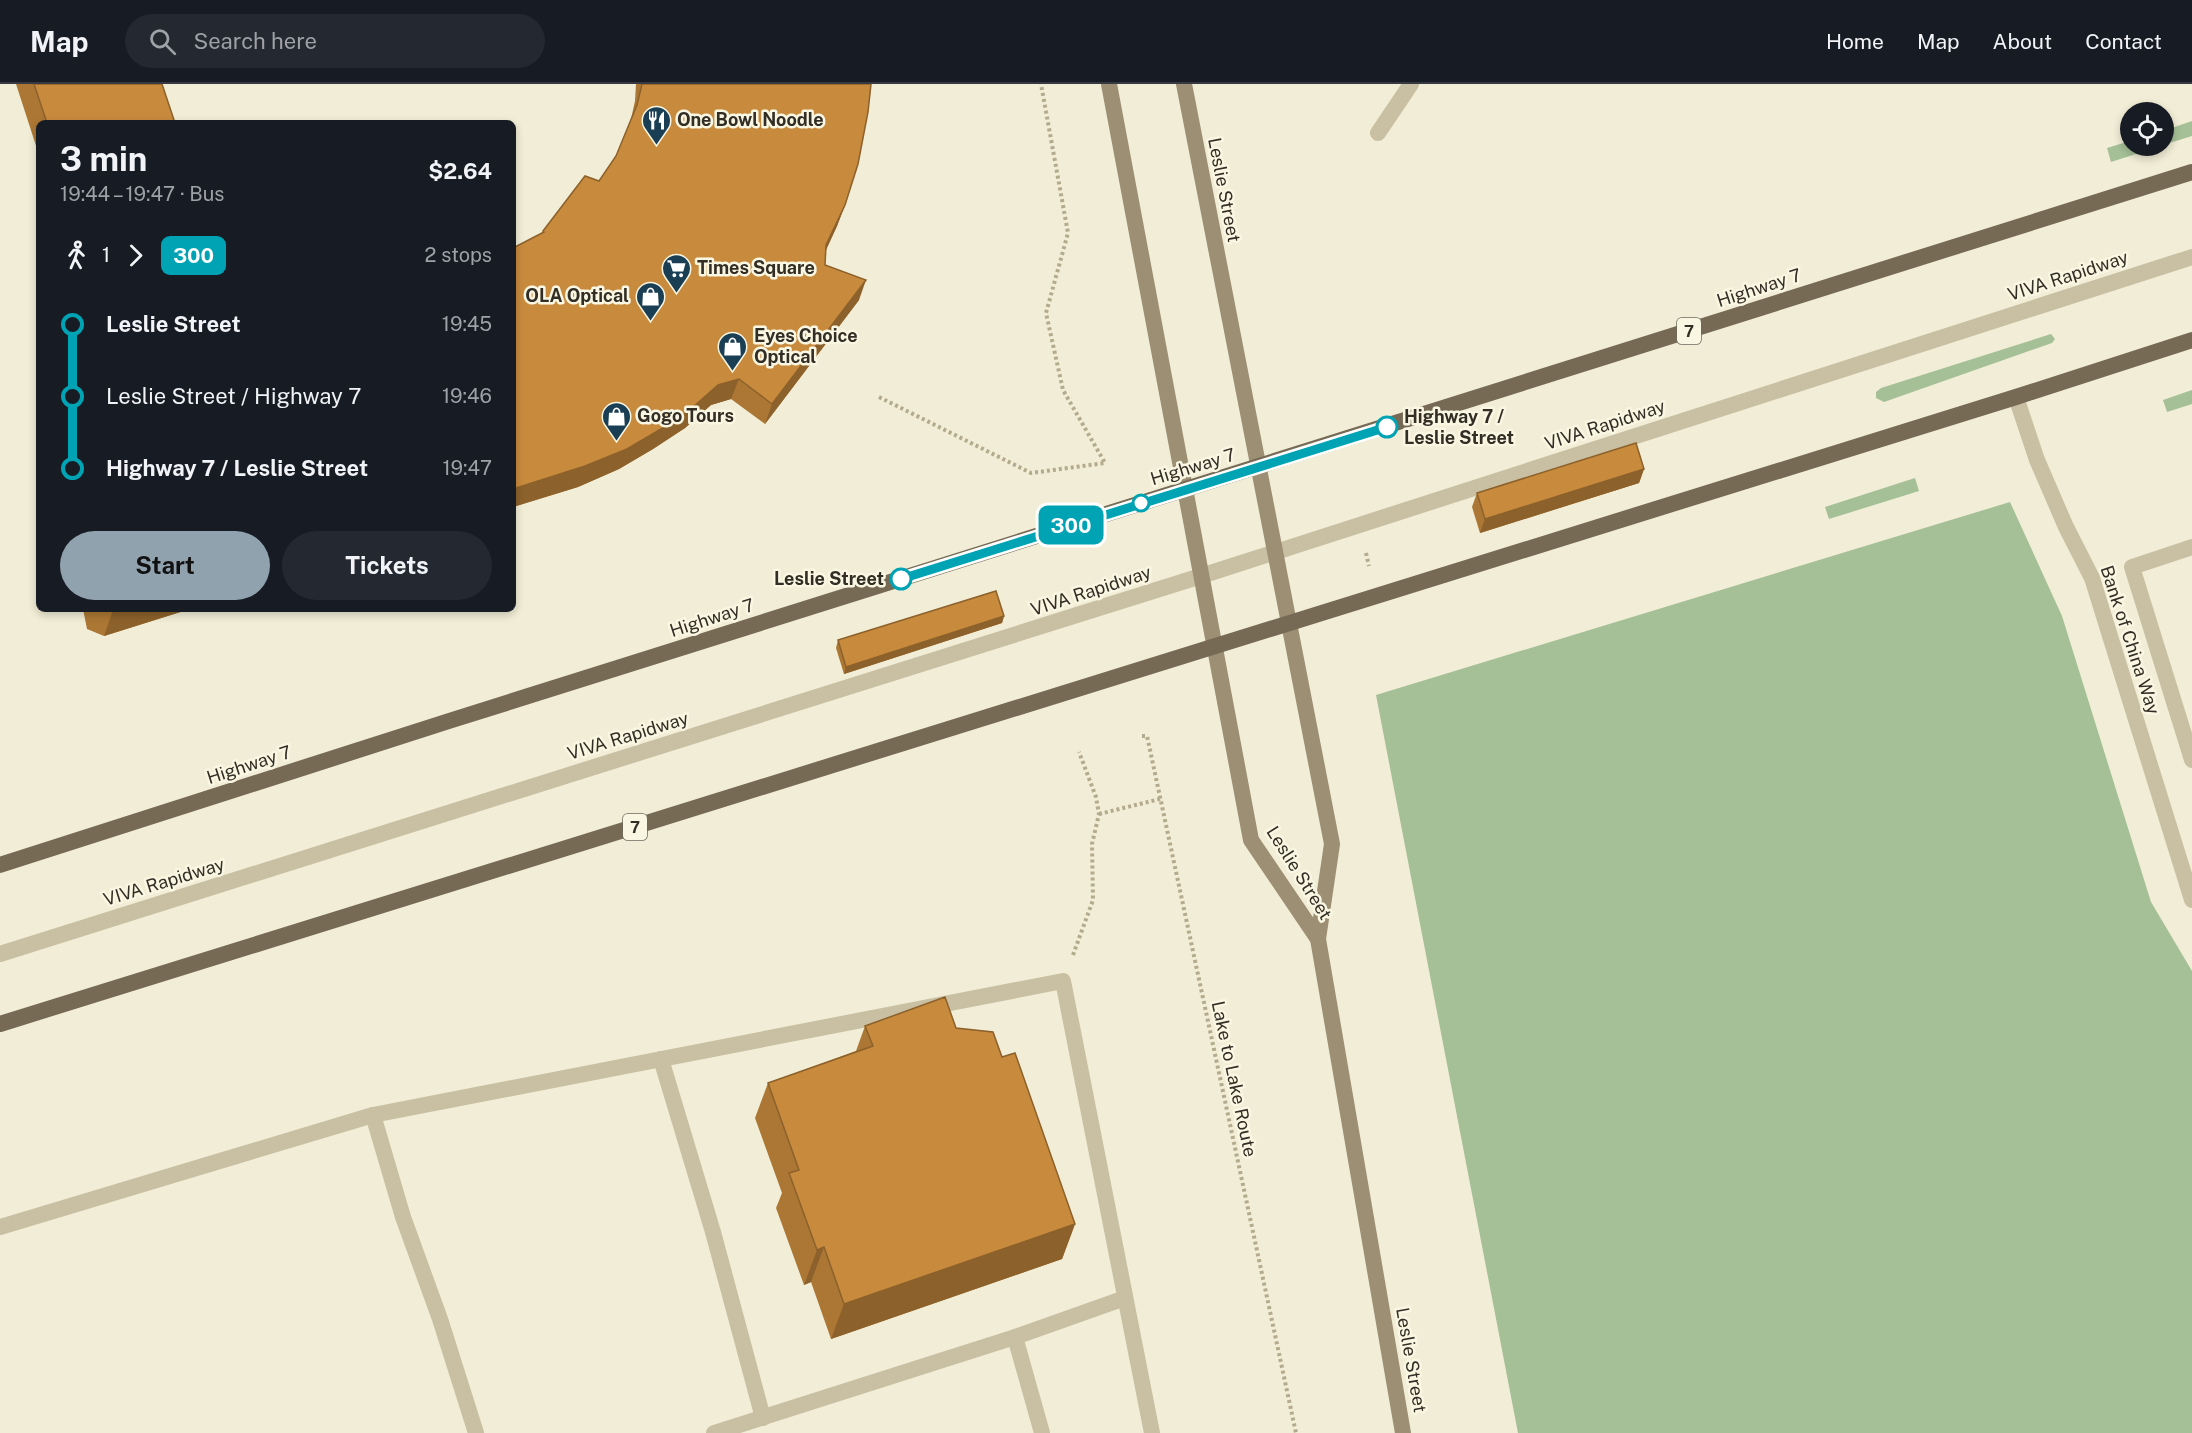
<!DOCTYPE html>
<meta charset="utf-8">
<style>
body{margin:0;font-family:"Public Sans",sans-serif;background:#242831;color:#f1f3f6;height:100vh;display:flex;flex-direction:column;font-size:22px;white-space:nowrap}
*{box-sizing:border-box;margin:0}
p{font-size:20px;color:#9ea1a6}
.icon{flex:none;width:33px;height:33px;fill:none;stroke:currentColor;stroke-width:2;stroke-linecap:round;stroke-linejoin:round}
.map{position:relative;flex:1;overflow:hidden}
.side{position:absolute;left:36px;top:36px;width:480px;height:492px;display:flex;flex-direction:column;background:#171b24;border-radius:9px;box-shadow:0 3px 9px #0003}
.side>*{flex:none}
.badge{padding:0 12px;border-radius:9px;font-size:21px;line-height:39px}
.fabs{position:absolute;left:2120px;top:18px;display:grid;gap:12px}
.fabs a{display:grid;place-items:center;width:54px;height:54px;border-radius:50%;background:#171b24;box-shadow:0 3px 9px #0003;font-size:30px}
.map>.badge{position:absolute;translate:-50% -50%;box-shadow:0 0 0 3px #fff}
.legs{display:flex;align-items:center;gap:9px;height:66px;padding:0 24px;font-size:20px}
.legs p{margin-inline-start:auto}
.summary{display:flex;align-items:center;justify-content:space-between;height:102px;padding:0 24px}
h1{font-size:33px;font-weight:700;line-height:45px}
.button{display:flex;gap:12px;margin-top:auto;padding:12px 24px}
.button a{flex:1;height:69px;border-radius:36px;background:#90a2ae;color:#111;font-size:24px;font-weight:700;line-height:69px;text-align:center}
.button a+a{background:#242831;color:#f1f3f6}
ul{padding:0 24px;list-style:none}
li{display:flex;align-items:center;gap:21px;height:72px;font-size:22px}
li i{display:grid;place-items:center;width:9px;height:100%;margin:0 8px;background:currentColor}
li i::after{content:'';width:15px;height:15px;margin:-8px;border:4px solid;border-radius:50%;background:#171b24}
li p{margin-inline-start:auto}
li:first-child i{background:linear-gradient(#0000 50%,currentColor 0)}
li:last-child i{background:linear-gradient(currentColor 50%,#0000 0)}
header{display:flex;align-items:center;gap:36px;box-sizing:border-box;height:84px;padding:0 30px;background:#171b24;border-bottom:2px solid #363941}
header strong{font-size:28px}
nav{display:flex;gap:33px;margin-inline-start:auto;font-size:21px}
.search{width:420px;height:54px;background:#242831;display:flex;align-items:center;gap:15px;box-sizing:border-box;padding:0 21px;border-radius:33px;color:#9ea1a6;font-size:22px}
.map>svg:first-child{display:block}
.green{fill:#a5c097}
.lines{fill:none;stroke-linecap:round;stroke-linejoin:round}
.path{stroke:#b4aa8d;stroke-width:4;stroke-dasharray:3 3;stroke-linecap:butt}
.service{stroke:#c9c0a3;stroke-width:16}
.secondary{stroke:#9c8f74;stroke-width:16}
.primary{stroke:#766a55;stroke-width:16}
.wall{fill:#ac7734}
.shaded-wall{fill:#8c612b}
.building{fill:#c88a3d;stroke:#8c612b;stroke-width:1.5}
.line-1-casing{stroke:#fff;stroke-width:14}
.line-1{stroke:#00a3b4;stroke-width:9}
.stop-1-dot{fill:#fff;stroke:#00a3b4;stroke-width:3}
.labels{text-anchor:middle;stroke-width:5;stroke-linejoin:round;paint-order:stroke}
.shield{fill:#f9f6e2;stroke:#6e6a5e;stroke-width:1.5}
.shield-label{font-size:16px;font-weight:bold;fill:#332e25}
.poi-label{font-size:18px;font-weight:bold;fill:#332e25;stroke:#f9f6e2;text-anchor:start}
.street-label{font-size:18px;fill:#332e25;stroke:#f9f6e2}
.stop-label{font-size:18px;font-weight:bold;fill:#332e25;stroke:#f9f6e2;text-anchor:start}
</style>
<header>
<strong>Map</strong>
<div class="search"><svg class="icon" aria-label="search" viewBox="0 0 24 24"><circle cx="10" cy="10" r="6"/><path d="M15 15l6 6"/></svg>Search here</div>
<nav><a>Home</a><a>Map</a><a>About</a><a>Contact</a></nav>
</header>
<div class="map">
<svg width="2192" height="1349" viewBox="0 0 2192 1349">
<rect width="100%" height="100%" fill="#f1edd6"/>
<g class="green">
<polygon points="2192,37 2192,52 2163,61 2163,47"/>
<polygon points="2130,57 2130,62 2161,62 2111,78 2107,64"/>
<polygon points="2051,250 2055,255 2052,259 1884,318 1876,314 1876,308 1881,304"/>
<polygon points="2192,306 2192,320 2167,328 2163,316"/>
<polygon points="1915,394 1919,407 1829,435 1825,423"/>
<polygon points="2010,418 2062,532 2151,818 2192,887 2192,1349 1518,1349 1376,611"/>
</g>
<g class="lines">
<g class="path">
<polyline points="879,313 1031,389 1105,379 1063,306 1046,229 1068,149 1041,0"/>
<polyline points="1366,469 1369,482"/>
<polyline points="1142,652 1147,652 1296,1349"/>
<polyline points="1099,730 1160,715"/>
<polyline points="1073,871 1093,816 1092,760 1099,730 1096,713 1079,668"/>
</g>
<g class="service">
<polyline points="1378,49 1411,0"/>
<polyline points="2016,313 2037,376 2066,443 2092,494 2192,816"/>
<polyline points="2192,463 2132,483 2192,676"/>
<polyline points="0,870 1201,492 2192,173"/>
<polyline points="661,975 713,1148 763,1334"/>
<polyline points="373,1031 403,1133 440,1235 476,1349"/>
<polyline points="0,1143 373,1031 1063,897 1152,1349"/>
<polyline points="1015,1253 1125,1214"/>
<polyline points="714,1349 1015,1253 1042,1349"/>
</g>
<g class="secondary">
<polyline points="1109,0 1251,756 1318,855"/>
<polyline points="1184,0 1332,760 1318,855 1403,1349"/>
</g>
<g class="primary">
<polyline points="0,781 449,637 2192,88"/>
<polyline points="0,940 2016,313 2192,256"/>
</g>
</g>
<g class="wall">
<polygon points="16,0 162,0 175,39 39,39 39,71"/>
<polygon points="636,0 871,0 845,121 837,142 826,166 825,181 859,216 765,340 731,315 711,321 685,344 653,365 619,385 578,403 513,423 513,164 542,149 543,147 599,97 616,72 631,35 635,17"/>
<polygon points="1644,385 1639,399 1480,449 1472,423 1477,409"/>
<polygon points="83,525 190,525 104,552 87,545"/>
<polygon points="1004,532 1002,539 844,590 836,564 838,556"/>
<polygon points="865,942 956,944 1002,973 1075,1140 1062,1175 831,1255 811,1198 804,1201 776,1124 782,1109 755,1034 768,999 856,967"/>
</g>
<g class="shaded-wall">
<polygon points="845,121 837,142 819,181 826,161"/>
<polygon points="866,196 859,216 765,340 772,320"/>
<polygon points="739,295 731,315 711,321 685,344 653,365 619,385 578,403 513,423 513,405 718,301"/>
<polygon points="1644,385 1639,399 1480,449 1485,435"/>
<polygon points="118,525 190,525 104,552 113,526"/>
<polygon points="1004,532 1002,539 844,590 846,583"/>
<polygon points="1075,1140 1062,1175 831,1255 844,1220"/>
<polygon points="824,1163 811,1198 804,1201 817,1166"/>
</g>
<g class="building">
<polygon points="34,0 162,0 175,39 47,39"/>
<polygon points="642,0 871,0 868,28 858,80 845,121 826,161 825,181 866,196 772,320 739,295 718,301 692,324 661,345 627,365 585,382 513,405 513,164 544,148 543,147 585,92 599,97 616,72 637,21"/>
<polygon points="1636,359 1644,385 1485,435 1477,409"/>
<polygon points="996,507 1004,532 846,583 838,556"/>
<polygon points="945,913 956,944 993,948 1002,973 1015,969 1075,1140 844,1220 824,1163 817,1166 789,1089 799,1086 768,999 873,962 865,942"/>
</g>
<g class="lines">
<defs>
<polyline id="line-1" points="901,495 1387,343"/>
</defs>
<use href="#line-1" class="line-1-casing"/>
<use href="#line-1" class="line-1"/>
</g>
<defs>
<symbol id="restaurant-pin" viewBox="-11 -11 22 30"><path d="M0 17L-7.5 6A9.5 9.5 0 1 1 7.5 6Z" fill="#1a3f55" stroke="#f9f6e2"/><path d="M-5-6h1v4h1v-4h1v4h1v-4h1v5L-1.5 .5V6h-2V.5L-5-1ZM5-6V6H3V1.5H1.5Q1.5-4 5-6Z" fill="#fff"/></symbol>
<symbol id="supermarket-pin" viewBox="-11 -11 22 30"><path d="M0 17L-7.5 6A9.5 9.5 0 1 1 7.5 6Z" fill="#1a3f55" stroke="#f9f6e2"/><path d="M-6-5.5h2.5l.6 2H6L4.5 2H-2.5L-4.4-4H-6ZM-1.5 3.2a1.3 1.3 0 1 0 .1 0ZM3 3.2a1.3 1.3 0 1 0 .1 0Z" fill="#fff"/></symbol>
<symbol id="shop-pin" viewBox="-11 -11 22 30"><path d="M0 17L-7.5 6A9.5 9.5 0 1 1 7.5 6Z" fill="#1a3f55" stroke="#f9f6e2"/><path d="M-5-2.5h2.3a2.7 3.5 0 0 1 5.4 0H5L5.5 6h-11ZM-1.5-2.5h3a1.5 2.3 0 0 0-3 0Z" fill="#fff"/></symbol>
</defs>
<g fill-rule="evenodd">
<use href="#restaurant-pin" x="640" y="20" width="33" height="45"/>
<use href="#supermarket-pin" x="660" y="168" width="33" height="45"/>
<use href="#shop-pin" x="634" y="196" width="33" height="45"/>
<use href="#shop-pin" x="716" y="246" width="33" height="45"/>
<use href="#shop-pin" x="600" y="316" width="33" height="45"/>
</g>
<g class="stop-1-dot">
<circle cx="1387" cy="343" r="10"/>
<circle cx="1141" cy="419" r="8"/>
<circle cx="901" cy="495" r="10"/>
</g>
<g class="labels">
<g class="shield">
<rect x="1677" y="234" width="24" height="26" rx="4.5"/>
<rect x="623" y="730" width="24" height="26" rx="4.5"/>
</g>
<g class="shield-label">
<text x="1689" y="253">7</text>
<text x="635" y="749">7</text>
</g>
<g class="poi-label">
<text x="677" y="42">One Bowl Noodle</text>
<text x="697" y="190">Times Square</text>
<text x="629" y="218" text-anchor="end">OLA Optical</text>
<text x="754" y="258">Eyes Choice<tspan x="754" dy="21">Optical</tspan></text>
<text x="637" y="338">Gogo Tours</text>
</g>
<g class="street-label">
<text transform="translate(1224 106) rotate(79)" y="6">Leslie Street</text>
<text transform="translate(2068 192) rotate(-18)" y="6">VIVA Rapidway</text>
<text transform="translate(1759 204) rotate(-18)" y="6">Highway 7</text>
<text transform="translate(1605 341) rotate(-18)" y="6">VIVA Rapidway</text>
<text transform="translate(1193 383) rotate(-17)" y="6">Highway 7</text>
<text transform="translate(1091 507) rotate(-18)" y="6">VIVA Rapidway</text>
<text transform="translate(712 534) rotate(-18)" y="6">Highway 7</text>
<text transform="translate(2130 556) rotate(72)" y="6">Bank of China Way</text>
<text transform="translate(628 652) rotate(-17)" y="6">VIVA Rapidway</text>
<text transform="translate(249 681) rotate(-18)" y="6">Highway 7</text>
<text transform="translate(1299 789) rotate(58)" y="6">Leslie Street</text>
<text transform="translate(164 798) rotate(-17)" y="6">VIVA Rapidway</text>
<text transform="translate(1234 995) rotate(78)" y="6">Lake to Lake Route</text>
<text transform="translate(1411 1276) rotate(80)" y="6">Leslie Street</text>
</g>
<g class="stop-label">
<text x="1404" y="339">Highway 7 /<tspan x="1404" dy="21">Leslie Street</tspan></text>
<text x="884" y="501" text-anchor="end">Leslie Street</text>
</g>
</g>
</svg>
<div class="fabs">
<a><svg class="icon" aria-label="locate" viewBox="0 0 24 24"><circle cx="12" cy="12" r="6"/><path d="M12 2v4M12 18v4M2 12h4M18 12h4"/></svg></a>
</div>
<b class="badge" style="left:1071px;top:441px;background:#00a3b4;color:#fff">300</b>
<section class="side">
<div class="summary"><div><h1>3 min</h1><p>19:44 – 19:47 · Bus</p></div><b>$2.64</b></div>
<div class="legs"><svg class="icon" aria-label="walk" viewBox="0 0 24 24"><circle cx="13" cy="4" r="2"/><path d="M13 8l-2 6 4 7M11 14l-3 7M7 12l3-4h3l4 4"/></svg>1<svg class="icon" aria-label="forward" viewBox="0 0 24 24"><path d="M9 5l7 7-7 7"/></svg><b class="badge" style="background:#00a3b4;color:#fff">300</b><p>2 stops</p></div>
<ul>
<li><i style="color:#00a3b4"></i><b>Leslie Street</b><p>19:45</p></li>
<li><i style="color:#00a3b4"></i><span>Leslie Street / Highway 7</span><p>19:46</p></li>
<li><i style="color:#00a3b4"></i><b>Highway 7 / Leslie Street</b><p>19:47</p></li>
</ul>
<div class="button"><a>Start</a><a>Tickets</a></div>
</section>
</div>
